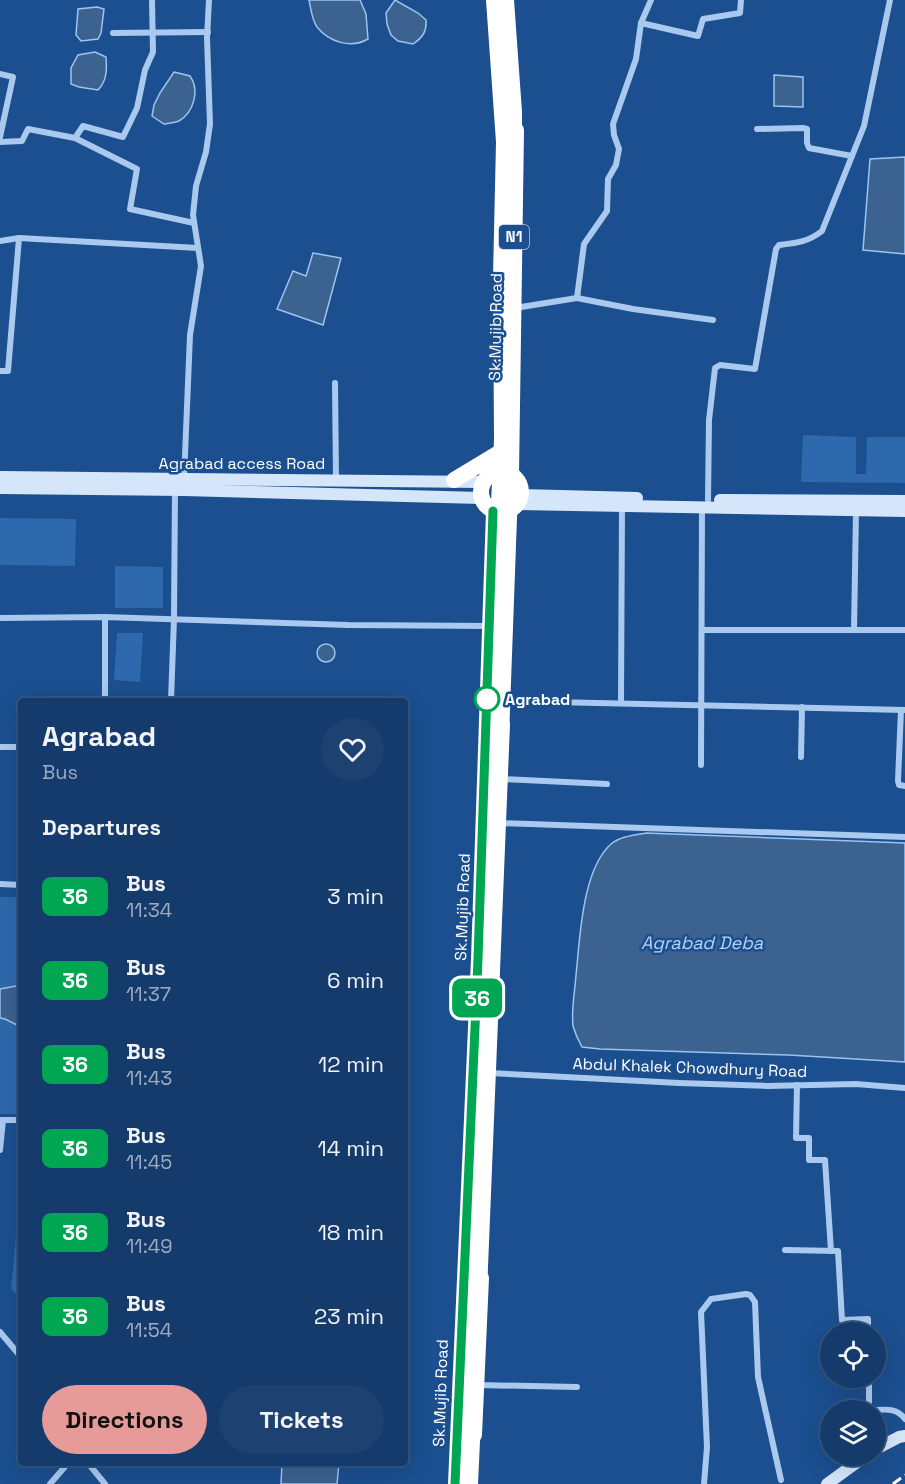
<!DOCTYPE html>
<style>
body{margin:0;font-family:"Space Grotesk",sans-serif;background:#1d4271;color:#f1f3f6;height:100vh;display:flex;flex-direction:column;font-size:22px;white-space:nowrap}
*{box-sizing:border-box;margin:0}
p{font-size:20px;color:#9dadc1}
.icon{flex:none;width:33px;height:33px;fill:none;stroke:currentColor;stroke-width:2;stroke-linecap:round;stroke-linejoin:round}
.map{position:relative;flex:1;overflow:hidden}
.drawer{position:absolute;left:18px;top:698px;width:390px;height:768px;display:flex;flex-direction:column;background:#143b6b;border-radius:6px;box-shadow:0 6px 24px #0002,0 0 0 2px #33557e}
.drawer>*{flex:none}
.badge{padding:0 12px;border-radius:9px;font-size:21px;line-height:39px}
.tools{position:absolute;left:820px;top:1322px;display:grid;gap:12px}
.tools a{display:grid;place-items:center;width:66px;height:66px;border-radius:50%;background:#143b6b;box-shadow:0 6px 24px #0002,0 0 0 2px #33557e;font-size:30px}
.map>.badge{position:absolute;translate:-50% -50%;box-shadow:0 0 0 3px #fff}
h2{padding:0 24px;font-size:22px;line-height:54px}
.round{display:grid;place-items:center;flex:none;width:63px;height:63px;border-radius:32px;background:#1d4271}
.headline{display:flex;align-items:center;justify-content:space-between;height:102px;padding:0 24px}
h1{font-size:28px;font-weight:700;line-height:45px}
.cta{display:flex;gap:12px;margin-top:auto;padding:12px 24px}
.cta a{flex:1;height:69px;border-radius:36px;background:#e69b98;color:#111;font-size:24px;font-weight:700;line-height:69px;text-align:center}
.cta a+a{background:#1d4271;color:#f1f3f6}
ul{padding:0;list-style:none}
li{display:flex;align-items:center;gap:18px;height:84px;padding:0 24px}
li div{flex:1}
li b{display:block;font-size:22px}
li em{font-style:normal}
li .badge{min-width:66px;font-weight:700;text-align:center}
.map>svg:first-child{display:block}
.green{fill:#2e69ad}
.water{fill:#3c6290;stroke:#9cc4f0;stroke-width:1.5}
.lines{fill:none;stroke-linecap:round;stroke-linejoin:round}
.street{stroke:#a9c9ee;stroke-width:6}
.secondary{stroke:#d6e6fa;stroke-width:12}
.highway{stroke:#fff;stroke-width:16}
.rail{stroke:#fff;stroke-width:3;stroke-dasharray:10 4.5;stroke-linecap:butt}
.highway-bridge{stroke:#fff;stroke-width:16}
.line-casing{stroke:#fff;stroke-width:14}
.line{stroke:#00a651;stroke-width:9}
.stop-dot{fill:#fff;stroke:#00a651;stroke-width:3}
.labels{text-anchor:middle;stroke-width:5;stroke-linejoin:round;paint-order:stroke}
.shield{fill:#1b4f8f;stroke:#bbcadd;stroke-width:1.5}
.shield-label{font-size:15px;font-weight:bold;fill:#fff}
.street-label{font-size:16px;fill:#fff;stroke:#1b4f8f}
.stop-label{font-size:16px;font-weight:bold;fill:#fff;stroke:#1b4f8f;text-anchor:start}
.water-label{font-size:18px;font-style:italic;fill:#b5d3f5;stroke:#1b4f8f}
</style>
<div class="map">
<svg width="905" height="1484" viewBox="0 0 905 1484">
<rect width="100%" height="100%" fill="#1b4f8f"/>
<g class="green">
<polygon points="803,435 856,437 856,474 866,474 867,437 905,437 905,483 801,482"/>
<polygon points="0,518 76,519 75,566 0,565"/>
<polygon points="115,566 163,567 163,608 115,608"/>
<polygon points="117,633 143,633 140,682 114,680"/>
<rect x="0" y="897" width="21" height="217"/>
<polygon points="16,1237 21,1238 21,1299 11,1289"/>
</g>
<g class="water">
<path d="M309,0H360L366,14L368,39C351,49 329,42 317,27C312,20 311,9 309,0Z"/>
<path d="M395,0L418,13L426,20C427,32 422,38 413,44L398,41L391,35L387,24L386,13Z"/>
<polygon points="97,7 104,9 101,33 98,39 81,41 76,35 78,9"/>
<path d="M95,52L106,57C107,69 107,81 98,90L79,87L71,84V68L78,55Z"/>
<path d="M174,72L190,76C200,90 194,112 179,121C174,123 169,123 164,124L152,116L154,105L160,93Z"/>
<polygon points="774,75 803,77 803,107 774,106"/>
<polygon points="905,157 905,254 863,250 870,159"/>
<polygon points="313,253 341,258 323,325 277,309 293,271 306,276"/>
<circle cx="326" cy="653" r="9"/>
<path d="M646,833L905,843V1062L789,1055L600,1049L582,1047C578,1040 575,1033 573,1026C571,1009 575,991 576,975C580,938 582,870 611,844C621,836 635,835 646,833Z"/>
<polygon points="21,982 21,1027 5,1019 0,1018 0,989 16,986"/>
<polygon points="282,1463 339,1463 337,1484 281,1484"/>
</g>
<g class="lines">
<g class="street">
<polyline points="641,23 651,0"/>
<polyline points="113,33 208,32"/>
<polyline points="0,74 13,77 0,137"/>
<polyline points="757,129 803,128 807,129 807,143 809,148 852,156"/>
<polyline points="75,138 137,169 130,209 194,223"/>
<polyline points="0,142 22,141 28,129 75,138 83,126 123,137 137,108 145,70 153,52 152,0"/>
<polyline points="0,241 19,238"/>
<polyline points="577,298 584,244 607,211 608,179 616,165 619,149 614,135 613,124 636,59 641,23 698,36 703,19 740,13 741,0"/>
<polyline points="515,308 577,298 633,309 713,320"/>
<polyline points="0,371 8,371 19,238 198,248"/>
<polyline points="335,383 336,480"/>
<polyline points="184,479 190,335 201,266 193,215 196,186 206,152 210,124 207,38 209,0"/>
<path d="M708,500L709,420L715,368L720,365L755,369L776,249L779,245C796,243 808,242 822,231L864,126L890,0"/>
<polyline points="0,618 105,617 348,625 489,626"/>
<polyline points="702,630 905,630"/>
<polyline points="854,630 856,511"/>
<polyline points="105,700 105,617"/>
<polyline points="171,700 174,619 175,489"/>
<polyline points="503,701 905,710"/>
<polyline points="621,703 622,506"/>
<polyline points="901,710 898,781 899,785 905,786"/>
<polyline points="0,747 21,747"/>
<polyline points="801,757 802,707"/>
<polyline points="701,765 702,508"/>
<polyline points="501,779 607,784"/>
<polyline points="499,823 905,837"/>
<polyline points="0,884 21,885"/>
<polyline points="489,1073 679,1083 768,1086 856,1084 905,1088"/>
<polyline points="797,1085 796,1138 809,1138 809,1160 825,1160 831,1251"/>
<polyline points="1,1120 21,1120"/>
<polyline points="0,1150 3,1120"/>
<polyline points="785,1250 838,1251 842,1320 868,1319 868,1332"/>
<polyline points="0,1332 21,1357"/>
<polyline points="869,1377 869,1410"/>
<polyline points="478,1385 577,1387"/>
<path d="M876,1410C888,1409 898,1409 905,1419"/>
<polyline points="87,1462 105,1484"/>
<polyline points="50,1484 69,1462"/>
<polyline points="704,1484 707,1447 701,1312 711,1299 746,1294 750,1295 755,1302 758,1377 781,1480"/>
</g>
<g class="secondary">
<polyline points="0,477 483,482"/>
<polyline points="0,488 184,490 481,498"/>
<polyline points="521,495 637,498"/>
<polyline points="720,500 905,501"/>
<polyline points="517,504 905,511"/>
<polyline points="876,1449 899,1437 905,1436"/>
<polyline points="827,1484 867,1455"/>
</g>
<g class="highway">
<circle cx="501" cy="492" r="20"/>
<polyline points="511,475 516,130"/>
<polyline points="454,480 497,454"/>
<polyline points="479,1292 502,724"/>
<polyline points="470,1484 473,1420"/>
</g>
<polyline class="rail" points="893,1484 905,1475"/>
<g class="highway-bridge">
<polyline points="506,0 514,112 514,143"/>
<polyline points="501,737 511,463"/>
<polyline points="474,1435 481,1278"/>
<polyline points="461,1484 466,1353 476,1173 493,630 502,440 501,277 504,142 494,0"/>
</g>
</g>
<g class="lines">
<defs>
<polyline id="line" points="455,1484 478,959 493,511"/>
</defs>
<use href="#line" class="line-casing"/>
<use href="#line" class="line"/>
</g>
<circle class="stop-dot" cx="487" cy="699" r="12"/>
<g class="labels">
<rect class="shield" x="499" y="225" width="30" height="24" rx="4.5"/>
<g class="shield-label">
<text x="514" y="242">N1</text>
</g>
<g class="street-label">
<text transform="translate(495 327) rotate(-89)" y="6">Sk.Mujib Road</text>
<text x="242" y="469">Agrabad access Road</text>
<text transform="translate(462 907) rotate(-88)" y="6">Sk.Mujib Road</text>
<text transform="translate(690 1067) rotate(2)" y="6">Abdul Khalek Chowdhury Road</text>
<text transform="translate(440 1393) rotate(-88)" y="6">Sk.Mujib Road</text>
</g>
<g class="stop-label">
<text x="505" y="705">Agrabad</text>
</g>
<g class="water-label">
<text x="702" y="949">Agrabad Deba</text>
</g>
</g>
</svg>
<div class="tools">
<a><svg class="icon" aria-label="locate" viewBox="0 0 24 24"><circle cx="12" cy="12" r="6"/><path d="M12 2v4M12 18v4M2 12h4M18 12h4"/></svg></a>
<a><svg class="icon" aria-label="layers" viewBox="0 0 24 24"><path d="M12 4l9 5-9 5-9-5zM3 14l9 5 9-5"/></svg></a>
</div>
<b class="badge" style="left:477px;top:998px;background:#00a651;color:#fff">36</b>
<section class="drawer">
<div class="headline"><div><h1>Agrabad</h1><p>Bus</p></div><a class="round"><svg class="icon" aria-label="heart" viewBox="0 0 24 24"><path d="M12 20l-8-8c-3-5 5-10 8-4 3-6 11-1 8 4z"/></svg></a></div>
<h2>Departures</h2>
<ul>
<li><span class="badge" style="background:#00a651;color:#fff">36</span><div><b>Bus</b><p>11:34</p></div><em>3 min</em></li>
<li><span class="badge" style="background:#00a651;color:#fff">36</span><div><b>Bus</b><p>11:37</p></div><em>6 min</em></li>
<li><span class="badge" style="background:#00a651;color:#fff">36</span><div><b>Bus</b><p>11:43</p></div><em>12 min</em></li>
<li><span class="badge" style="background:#00a651;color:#fff">36</span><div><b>Bus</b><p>11:45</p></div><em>14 min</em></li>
<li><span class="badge" style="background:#00a651;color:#fff">36</span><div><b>Bus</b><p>11:49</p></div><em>18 min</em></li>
<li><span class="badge" style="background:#00a651;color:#fff">36</span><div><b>Bus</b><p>11:54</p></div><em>23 min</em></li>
</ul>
<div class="cta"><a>Directions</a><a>Tickets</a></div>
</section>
</div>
